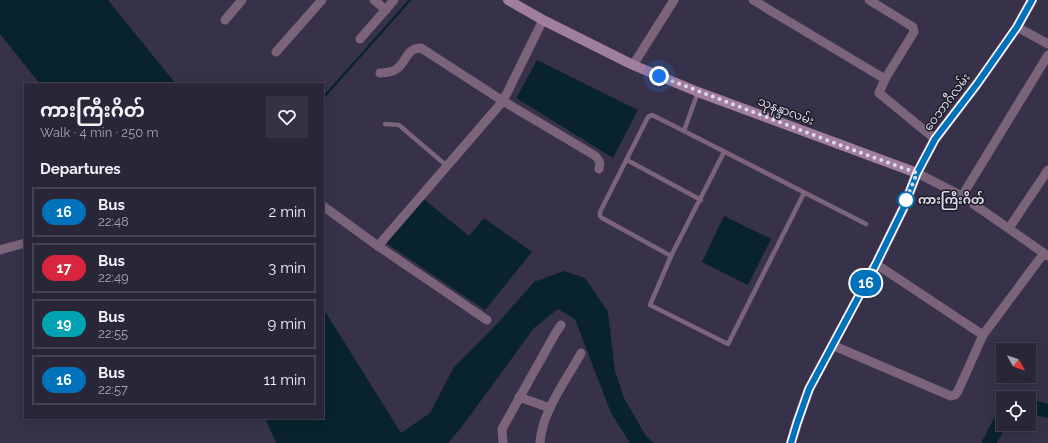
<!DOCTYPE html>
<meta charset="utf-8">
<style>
body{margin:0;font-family:Raleway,"Noto Sans Myanmar",sans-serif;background:#353243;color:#f1f3f6;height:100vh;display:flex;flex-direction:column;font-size:15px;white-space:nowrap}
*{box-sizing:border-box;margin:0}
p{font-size:13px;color:#a5a5ae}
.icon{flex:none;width:22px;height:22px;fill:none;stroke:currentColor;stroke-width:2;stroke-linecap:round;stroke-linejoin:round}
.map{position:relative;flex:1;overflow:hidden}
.panel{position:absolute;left:24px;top:83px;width:300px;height:336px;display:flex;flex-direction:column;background:#292638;border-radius:0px;box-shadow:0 2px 10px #0003,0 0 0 1px #454353}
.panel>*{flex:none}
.badge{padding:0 8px;border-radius:13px;font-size:14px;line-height:26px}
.needle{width:26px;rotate:130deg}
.buttons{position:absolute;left:996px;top:343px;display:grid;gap:8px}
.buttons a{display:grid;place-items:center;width:40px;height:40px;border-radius:0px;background:#292638;box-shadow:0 2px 10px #0003,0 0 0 1px #454353;font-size:20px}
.you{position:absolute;width:20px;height:20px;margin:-10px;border:3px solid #fff;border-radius:50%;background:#1a73e8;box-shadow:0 0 0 6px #1a73e833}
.map>.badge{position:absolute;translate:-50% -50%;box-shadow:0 0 0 2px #fff}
h2{padding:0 16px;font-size:15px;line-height:36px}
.round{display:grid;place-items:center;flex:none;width:42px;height:42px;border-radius:0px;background:#353243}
.summary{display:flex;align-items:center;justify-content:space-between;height:68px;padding:0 16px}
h1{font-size:19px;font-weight:700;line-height:30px}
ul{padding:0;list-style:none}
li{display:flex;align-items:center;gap:12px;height:50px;margin:0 8px 6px;padding:0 8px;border:2px solid #454353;border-radius:0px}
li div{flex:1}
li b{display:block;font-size:15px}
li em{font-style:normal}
li .badge{min-width:44px;font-weight:700;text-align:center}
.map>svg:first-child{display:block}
.water{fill:#08232e}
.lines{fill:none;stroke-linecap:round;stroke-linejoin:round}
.stream{stroke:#08232e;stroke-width:2.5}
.river{stroke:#08232e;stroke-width:14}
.service{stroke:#7b647a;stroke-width:4.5}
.minor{stroke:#7b647a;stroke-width:9}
.secondary{stroke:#a17e9f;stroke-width:10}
.primary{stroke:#bf91bc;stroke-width:10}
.line-casing{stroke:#fff;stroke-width:9}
.line{stroke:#0072bc;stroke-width:6}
.walk{stroke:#dddae9;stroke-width:4;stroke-dasharray:0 7.2}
.stop-dot{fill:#fff;stroke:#0072bc;stroke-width:2}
.labels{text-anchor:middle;stroke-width:3;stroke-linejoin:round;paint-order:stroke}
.street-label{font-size:12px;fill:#dddae9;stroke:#1e1c27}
.stop-label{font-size:12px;font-weight:bold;fill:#dddae9;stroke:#1e1c27;text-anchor:start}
</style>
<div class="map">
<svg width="1048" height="443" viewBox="0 0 1048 443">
<rect width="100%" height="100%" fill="#37324a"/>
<g class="water">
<polygon points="0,0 108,0 176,84 40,84 0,34"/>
<polygon points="537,60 638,110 613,158 516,98"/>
<polygon points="424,199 469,236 484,218 532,252 485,310 386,243"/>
<polygon points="724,216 771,239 748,285 702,262"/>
<polygon points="564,271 585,278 608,312 615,371 624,398 646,436 654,443 630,443 611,413 575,319 558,309 534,328 461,428 448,443 276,443 265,418 323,418 323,308 401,433 430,413 454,367 498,323 534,282"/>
</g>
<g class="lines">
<polyline class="stream" points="323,98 410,0"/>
<g class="river">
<polyline points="1029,406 1048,411"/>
<polyline points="989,443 1003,416"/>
</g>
<g class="service">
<polyline points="698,92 684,131 866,224"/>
<polyline points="385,124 399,125 447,166"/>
<polyline points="724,152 671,256 650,305 728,344 804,193"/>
<polyline points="627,160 701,200"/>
<polyline points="671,256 602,218 600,216 600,212 648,117 652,115 684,131"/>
</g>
<g class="minor">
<polyline points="374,0 386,10"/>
<polyline points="753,0 885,79"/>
<polyline points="869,0 913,27 914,32 885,79 879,93 935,139"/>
<polyline points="225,20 242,0"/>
<polyline points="1017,27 1048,44"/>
<polyline points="360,39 394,0"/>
<polyline points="276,52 322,0"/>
<polyline points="633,65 674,0"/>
<path d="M380,73C387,73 393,72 398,68C407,60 407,48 421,48L503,101L594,155C599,159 601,162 599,169"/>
<polyline points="917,173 962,196 1048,256"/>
<polyline points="962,196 1048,55"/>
<polyline points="323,206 378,246 487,320"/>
<polyline points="1009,228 1048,170"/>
<polyline points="378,246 503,101 543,20"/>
<polyline points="0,250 25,243"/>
<polyline points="876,264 983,335 1044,253"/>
<polyline points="832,345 951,396 955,395 958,391 983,335"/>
<polyline points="519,397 550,408"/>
<polyline points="503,443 502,429 555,334 561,325"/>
<path d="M540,443C542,411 566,381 581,353"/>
</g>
<polyline class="secondary" points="508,0 543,20 633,65 698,92 917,173"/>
<polyline class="primary" points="791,443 797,423 809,389 876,264 903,209 917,173 935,139 977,84 1017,27 1032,0"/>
</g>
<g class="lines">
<defs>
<polyline id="line" points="791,443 797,423 809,389 876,264 903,209 917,173 935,139 977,84 1017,27 1032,0"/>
</defs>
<use href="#line" class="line-casing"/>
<use href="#line" class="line"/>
<polyline class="walk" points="659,76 845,147 917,173 906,200"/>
</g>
<circle class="stop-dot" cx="906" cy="200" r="8"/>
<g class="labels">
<g class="street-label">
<text transform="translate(947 102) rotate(-53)" y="4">ဝေဘာဂီလမ်း</text>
<text transform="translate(786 111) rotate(21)" y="4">သုနန္ဒာလမ်း</text>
</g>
<g class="stop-label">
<text x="918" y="204">ကားကြီးဂိတ်</text>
</g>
</g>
</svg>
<div class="buttons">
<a><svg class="needle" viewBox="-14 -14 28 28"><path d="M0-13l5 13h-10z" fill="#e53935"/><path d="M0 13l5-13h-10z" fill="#a5a5ae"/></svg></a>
<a><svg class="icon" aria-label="locate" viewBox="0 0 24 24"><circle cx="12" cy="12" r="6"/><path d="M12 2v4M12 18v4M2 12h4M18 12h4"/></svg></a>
</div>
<div class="you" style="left:659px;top:76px"></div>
<b class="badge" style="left:866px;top:283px;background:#0072bc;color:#fff">16</b>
<section class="panel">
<div class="summary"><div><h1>ကားကြီးဂိတ်</h1><p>Walk · 4 min · 250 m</p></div><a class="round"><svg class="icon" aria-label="heart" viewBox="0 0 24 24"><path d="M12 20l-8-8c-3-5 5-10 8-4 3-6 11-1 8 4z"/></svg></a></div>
<h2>Departures</h2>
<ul>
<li><span class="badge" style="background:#0072bc;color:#fff">16</span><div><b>Bus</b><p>22:48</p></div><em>2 min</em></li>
<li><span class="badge" style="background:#d7263d;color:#fff">17</span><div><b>Bus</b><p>22:49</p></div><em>3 min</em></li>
<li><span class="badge" style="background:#00a3b4;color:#fff">19</span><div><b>Bus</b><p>22:55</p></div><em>9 min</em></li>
<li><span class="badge" style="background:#0072bc;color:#fff">16</span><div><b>Bus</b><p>22:57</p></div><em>11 min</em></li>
</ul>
</section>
</div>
